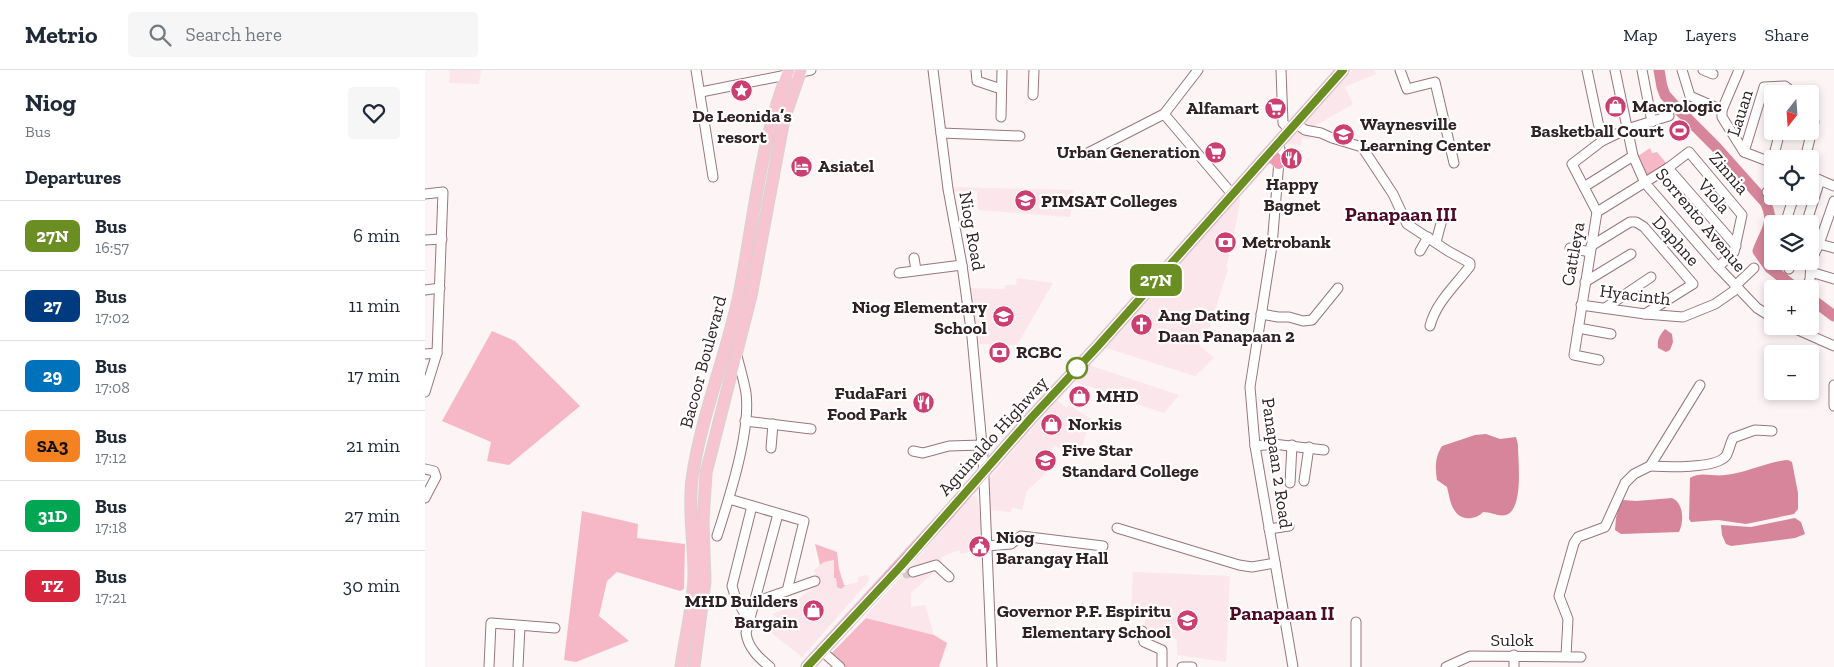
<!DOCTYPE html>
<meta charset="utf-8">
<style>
body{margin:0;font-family:"Zilla Slab",serif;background:#f6f6f7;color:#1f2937;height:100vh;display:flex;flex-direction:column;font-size:19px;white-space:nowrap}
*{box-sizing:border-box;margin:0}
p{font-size:16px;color:#747a83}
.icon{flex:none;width:28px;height:28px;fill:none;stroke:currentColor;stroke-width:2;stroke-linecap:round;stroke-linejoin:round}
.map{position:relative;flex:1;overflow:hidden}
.side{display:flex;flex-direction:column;background:#fff;width:425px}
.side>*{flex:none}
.badge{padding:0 10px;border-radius:8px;font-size:18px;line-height:32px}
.needle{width:32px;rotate:197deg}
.tools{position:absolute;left:1339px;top:15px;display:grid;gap:10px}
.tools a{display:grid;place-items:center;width:55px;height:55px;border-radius:5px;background:#fff;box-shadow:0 2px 8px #0003;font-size:25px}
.map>.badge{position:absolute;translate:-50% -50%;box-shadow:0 0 0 2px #fff}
h2{padding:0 25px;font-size:19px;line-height:45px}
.round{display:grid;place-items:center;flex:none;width:52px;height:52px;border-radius:5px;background:#f6f6f7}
.overview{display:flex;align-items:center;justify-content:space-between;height:85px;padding:0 25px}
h1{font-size:24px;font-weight:800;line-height:38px}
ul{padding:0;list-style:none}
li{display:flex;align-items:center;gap:15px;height:70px;padding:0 25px;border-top:1px solid #e0e1e3}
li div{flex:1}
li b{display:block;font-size:19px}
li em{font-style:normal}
li .badge{min-width:55px;font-weight:700;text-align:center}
header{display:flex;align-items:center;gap:30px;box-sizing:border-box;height:70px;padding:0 25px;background:#fff;border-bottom:1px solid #e0e1e3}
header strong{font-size:24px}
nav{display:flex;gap:28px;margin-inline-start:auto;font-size:18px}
.search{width:350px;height:45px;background:#f6f6f7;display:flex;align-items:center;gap:12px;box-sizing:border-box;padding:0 18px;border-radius:5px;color:#747a83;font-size:19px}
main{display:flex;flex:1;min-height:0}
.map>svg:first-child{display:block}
.built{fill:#fae6eb}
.green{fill:#f6b8c6}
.water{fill:#d6859a}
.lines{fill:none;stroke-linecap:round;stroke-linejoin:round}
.river{stroke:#d6859a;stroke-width:11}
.minor-tunnel{stroke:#d3cacb;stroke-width:9;stroke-dasharray:9 4.5;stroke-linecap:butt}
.minor-casing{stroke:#99767e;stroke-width:11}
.major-casing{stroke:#d6d3d3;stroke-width:13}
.highway-casing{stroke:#d6d3d3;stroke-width:14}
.minor{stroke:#fff;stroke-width:9}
.major{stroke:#f7c4d1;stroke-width:11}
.highway{stroke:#f29cb2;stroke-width:12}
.line-casing{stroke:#fff;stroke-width:11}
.line{stroke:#6b8e23;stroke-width:8}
.stop-dot{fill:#fff;stroke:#6b8e23;stroke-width:2.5}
.labels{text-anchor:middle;stroke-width:4.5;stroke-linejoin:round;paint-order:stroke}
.poi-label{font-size:18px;font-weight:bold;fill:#302125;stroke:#fff;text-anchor:start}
.street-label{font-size:18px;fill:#302125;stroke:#fff}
.quarter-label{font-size:20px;font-weight:bold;fill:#4e0a25;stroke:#fff}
</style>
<header>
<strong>Metrio</strong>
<div class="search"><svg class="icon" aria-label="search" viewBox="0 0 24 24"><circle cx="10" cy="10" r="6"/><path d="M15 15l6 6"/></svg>Search here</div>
<nav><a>Map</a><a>Layers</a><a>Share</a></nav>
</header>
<main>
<section class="side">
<div class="overview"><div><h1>Niog</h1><p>Bus</p></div><a class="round"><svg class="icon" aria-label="heart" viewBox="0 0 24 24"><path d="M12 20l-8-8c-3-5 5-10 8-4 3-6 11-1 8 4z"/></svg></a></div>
<h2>Departures</h2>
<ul>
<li><span class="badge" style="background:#6b8e23;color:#fff">27N</span><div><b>Bus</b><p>16:57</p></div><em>6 min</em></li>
<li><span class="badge" style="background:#003b80;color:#fff">27</span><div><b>Bus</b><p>17:02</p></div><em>11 min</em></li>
<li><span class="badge" style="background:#0072bc;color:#fff">29</span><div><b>Bus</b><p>17:08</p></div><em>17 min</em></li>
<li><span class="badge" style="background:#f58220;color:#111">SA3</span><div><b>Bus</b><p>17:12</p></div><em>21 min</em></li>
<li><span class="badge" style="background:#00a651;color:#fff">31D</span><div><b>Bus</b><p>17:18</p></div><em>27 min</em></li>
<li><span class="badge" style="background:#d7263d;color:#fff">TZ</span><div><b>Bus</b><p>17:21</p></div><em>30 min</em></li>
</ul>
</section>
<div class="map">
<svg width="1409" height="597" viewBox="0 0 1409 597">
<rect width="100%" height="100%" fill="#fcf4f5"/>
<g class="built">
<polygon points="21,0 56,0 54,14 24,13 25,1"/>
<polygon points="928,0 949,0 951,4 920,17 928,34 888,57 885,69 877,68 876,75 862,74"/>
<polygon points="526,117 648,120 645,147 553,140 552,121 526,122"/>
<polygon points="814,126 815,131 812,149 801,198 803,199 784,259 779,261 775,276 789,288 770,306 681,278"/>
<polygon points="592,208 628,213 592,275 551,274 543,218 580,219 580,215 591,215"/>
<polygon points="665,294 667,296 754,325 739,343 675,322 669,318 649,312"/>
<polygon points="632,330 641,338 644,335 666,349 653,389 629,375 620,404 602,421 597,440 587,437 586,442 564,440 563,410"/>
<polygon points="548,426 552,427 559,473 549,477 549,480 536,484 534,480 516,487 518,494 486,523 486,537 500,535 509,565 440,547"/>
<polygon points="409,490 409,507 411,507 413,517 416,519 421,515 433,512 433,507 443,505 444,511 377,587 343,560 344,551 352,547 348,544 364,537 385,520 395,515 389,500 399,492"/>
<polygon points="708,502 805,506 801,592 752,585 752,569 719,557 721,545 706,540"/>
</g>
<g class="green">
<polygon points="1225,78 1227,83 1232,82 1242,94 1221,107 1213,86"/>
<polygon points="67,261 90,271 155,336 84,395 62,391 66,372 17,351"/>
<polygon points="157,441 213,454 212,468 260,474 259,519 255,521 192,502 182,511 174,546 204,571 151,592 139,590"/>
<polygon points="390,474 412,482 414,499 419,515 421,515 416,519 412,517 411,508 409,508 409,490 399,492 395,495"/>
<polygon points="441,548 509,565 522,573 514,597 411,597 401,589"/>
</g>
<g class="water">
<path d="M1240,259L1247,264L1248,272L1245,280L1241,282L1233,278C1232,270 1234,266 1240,259Z"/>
<path d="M1061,364L1075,369L1091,367L1093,375C1093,390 1099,439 1081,445C1074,447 1066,442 1058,442C1051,450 1036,451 1030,441C1025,435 1024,424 1022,417L1012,410C1010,398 1010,387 1017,376L1050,365Z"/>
<path d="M1363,390L1367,392L1373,423V439L1369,444L1321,454L1293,450L1266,452L1264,449L1265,408C1276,401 1288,407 1300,405C1322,403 1341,392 1363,390Z"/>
<path d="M1247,428C1259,433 1259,452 1254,462L1196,464L1190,460L1191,448L1195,432L1198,430L1211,431Z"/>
<polygon points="1370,448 1376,452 1380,464 1370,468 1306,476 1301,474 1297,465 1296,455 1326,457"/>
</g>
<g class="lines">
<g class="river">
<path d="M1234,0L1237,17L1240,25L1250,36L1290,76L1340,132C1351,153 1340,161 1333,181L1345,198L1372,219"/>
<polyline points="1385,228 1409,246"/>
</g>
<polyline class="minor-tunnel" points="481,502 482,504 488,502"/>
<defs>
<g id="minor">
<polyline points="271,0 288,107"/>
<polyline points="508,0 523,119 537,195 547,267 558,386 567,597"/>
<polyline points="551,0 552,11 576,19"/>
<polyline points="856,0 858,53 865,60"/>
<polyline points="975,0 982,19 1010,12 1029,93"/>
<polyline points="1162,0 1177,71"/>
<polyline points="1190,0 1208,86 1220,113 1293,197 1332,238 1348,248"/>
<polyline points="1217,0 1227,52"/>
<polyline points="1257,0 1265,26 1297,40"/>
<polyline points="1278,0 1288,4"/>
<polyline points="1314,0 1297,40 1297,47 1319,82 1348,93"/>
<polyline points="276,22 386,0"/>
<polyline points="608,25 609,0"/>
<polyline points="739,44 807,124"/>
<polyline points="576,47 577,0"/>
<path d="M870,53L880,60L896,63L907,68L937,77L968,124L982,154L1023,181L1045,193V196C1031,215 1011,232 1005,256"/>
<polyline points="516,63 595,66"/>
<polyline points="852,75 855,79 847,176 825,317 830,376 868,597"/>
<polyline points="1319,82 1339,17 1360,16 1370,24"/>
<polyline points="661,84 739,44 773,0"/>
<polyline points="1348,89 1355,61"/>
<polyline points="1380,89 1389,52 1385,46"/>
<polyline points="1243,98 1311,176"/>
<polyline points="1385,106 1409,116"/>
<polyline points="1159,117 1208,86"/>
<polyline points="1342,122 1348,124"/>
<polyline points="0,124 18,122 12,283 0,322"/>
<polyline points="1353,126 1368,132"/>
<polyline points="1172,142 1243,98 1264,82 1317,145 1309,182 1293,197"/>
<polyline points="1360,154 1369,126"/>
<polyline points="1381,154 1395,110"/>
<polyline points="0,170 17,169"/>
<polyline points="1011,172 1019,142"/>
<polyline points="1394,174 1409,178"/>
<polyline points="1166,176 1205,152 1211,152 1219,157 1268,214 1220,244"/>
<polyline points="1145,178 1165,182"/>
<polyline points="995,181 1003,167"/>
<polyline points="489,188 491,200"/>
<polyline points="1364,199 1367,191"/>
<polyline points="1386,202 1409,209"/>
<polyline points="474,203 537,195"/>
<polyline points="1160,212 1206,184"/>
<polyline points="1310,216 1329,198"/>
<polyline points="1380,219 1385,210 1386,191 1394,174 1409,131"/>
<polyline points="0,220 15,218"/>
<polyline points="1156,235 1220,244 1258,247 1290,234 1313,218"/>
<polyline points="1180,238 1226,207"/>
<polyline points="836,244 853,247 864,247 878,251 887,250 913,218"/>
<polyline points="1364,256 1409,276"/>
<polyline points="1153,258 1186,264"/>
<polyline points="0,284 12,283"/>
<polyline points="1174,290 1149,285 1172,142 1147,94 1177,71 1202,59 1244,46"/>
<polyline points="1409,315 1409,336"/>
<polyline points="320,351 386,359"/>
<polyline points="830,376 848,374 899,380"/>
<polyline points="346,378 348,354"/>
<polyline points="488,381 498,383 524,376 557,375"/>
<path d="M1225,396C1241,397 1291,399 1301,386C1304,381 1305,374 1308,368L1330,360L1347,361"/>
<polyline points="0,399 9,401 11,407 0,428"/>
<polyline points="879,411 884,377"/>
<polyline points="865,413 867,375"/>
<polyline points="304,429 379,451 362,521"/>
<polyline points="692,458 814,495 827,497 850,493"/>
<polyline points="844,459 864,456"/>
<path d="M292,466C304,429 326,361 321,323C319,311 315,298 312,286"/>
<polyline points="562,476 586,474 596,466 678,476"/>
<polyline points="488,502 511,495 524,507"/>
<polyline points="330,532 390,511"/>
<polyline points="324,552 310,526 307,516 327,436"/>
<polyline points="717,561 719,572 737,580 737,597"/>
<polyline points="397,581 415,597"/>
<polyline points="1141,586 1143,549 1134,526 1149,473 1153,467 1180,457 1200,413 1209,404 1225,396 1275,315"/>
<polyline points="64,597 66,553 130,558"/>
<polyline points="93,597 95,556"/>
<path d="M345,597C334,588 323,578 321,563L353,444"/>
<polyline points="757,597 767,597"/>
<polyline points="931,597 931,552"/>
<polyline points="1021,597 1045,586 1156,587"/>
<polyline points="1089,597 1089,585"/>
</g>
<g id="major">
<path d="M256,597C260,567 269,533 269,503C269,472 263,440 267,409C276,346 301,287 314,225C329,150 335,71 364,0"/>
<polyline points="269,597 280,512 278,452 281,403 326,226 359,49 376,0"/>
</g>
<g id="highway">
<polyline points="840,88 848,86 854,93"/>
<polyline points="382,597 522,444 607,347 673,276 918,0"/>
</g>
</defs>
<use href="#minor" class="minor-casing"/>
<use href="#major" class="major-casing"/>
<use href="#highway" class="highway-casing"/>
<use href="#minor" class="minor"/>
<use href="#major" class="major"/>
<use href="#highway" class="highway"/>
</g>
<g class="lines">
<defs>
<polyline id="line" points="382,597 475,497 607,347 673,276 918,0"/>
</defs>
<use href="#line" class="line-casing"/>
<use href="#line" class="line"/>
</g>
<defs>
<symbol id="sight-disc" viewBox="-11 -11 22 22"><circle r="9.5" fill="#cb3f70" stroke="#fff"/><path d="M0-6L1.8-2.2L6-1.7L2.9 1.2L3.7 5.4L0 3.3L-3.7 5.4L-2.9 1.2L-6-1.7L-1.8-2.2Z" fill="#fff"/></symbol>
<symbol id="shop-disc" viewBox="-11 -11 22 22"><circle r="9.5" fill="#cb3f70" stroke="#fff"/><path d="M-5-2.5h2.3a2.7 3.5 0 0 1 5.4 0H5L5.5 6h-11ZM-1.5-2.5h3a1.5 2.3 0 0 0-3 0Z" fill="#fff"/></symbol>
<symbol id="supermarket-disc" viewBox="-11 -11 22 22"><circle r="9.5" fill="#cb3f70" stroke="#fff"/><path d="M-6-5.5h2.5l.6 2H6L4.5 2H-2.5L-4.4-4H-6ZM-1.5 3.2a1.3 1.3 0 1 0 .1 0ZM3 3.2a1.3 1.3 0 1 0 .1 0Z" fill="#fff"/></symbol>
<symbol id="stadium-disc" viewBox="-11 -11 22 22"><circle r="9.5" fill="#cb3f70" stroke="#fff"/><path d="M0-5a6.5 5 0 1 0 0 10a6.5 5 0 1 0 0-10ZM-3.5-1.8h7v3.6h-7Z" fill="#fff"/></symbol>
<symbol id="school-disc" viewBox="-11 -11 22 22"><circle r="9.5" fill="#cb3f70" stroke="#fff"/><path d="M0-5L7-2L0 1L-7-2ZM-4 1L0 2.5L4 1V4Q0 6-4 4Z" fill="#fff"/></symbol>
<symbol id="restaurant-disc" viewBox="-11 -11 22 22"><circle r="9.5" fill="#cb3f70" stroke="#fff"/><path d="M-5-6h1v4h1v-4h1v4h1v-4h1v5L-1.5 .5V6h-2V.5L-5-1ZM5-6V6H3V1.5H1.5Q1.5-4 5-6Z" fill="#fff"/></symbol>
<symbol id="hotel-disc" viewBox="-11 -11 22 22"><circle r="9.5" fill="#cb3f70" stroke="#fff"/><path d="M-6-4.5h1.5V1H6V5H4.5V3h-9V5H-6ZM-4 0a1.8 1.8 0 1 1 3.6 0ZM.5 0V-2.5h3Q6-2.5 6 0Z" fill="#fff"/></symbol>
<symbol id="university-disc" viewBox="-11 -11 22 22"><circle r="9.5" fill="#cb3f70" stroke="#fff"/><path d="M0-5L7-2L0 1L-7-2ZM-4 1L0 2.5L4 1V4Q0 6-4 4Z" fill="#fff"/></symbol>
<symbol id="bank-disc" viewBox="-11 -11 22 22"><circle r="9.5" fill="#cb3f70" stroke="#fff"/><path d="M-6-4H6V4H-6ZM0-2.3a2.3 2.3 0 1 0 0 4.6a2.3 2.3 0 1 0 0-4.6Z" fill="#fff"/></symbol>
<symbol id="church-disc" viewBox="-11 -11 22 22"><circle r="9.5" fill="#cb3f70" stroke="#fff"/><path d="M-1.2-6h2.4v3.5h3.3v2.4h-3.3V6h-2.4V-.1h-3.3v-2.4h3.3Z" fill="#fff"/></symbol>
<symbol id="civic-disc" viewBox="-11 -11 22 22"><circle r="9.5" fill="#cb3f70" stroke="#fff"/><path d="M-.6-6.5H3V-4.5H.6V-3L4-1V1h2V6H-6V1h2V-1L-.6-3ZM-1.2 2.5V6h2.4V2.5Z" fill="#fff"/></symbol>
</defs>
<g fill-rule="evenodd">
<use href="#sight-disc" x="304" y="8" width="25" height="25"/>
<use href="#shop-disc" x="1178" y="24" width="25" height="25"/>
<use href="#supermarket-disc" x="838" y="26" width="25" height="25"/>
<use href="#stadium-disc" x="1242" y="48" width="25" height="25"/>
<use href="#school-disc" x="906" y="52" width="25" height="25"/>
<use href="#supermarket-disc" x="778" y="70" width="25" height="25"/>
<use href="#restaurant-disc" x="854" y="76" width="25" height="25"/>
<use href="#hotel-disc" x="364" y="84" width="25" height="25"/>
<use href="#university-disc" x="588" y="118" width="25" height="25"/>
<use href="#bank-disc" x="788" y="160" width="25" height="25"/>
<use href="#school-disc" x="566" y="234" width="25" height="25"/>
<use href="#church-disc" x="704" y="242" width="25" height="25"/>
<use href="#bank-disc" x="562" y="270" width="25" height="25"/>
<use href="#shop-disc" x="642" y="314" width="25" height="25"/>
<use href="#restaurant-disc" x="486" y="320" width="25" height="25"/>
<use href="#shop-disc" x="614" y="342" width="25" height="25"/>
<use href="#university-disc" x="608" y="378" width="25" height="25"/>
<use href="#civic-disc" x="542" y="464" width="25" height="25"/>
<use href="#shop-disc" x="376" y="528" width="25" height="25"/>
<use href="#school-disc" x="750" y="538" width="25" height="25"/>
</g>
<circle class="stop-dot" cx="652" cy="298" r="10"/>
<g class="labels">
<g class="poi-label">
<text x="1207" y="42">Macrologic</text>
<text x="834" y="44" text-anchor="end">Alfamart</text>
<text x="317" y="52" text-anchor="middle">De Leonida’s<tspan x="317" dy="21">resort</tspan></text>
<text x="935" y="60">Waynesville<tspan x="935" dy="21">Learning Center</tspan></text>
<text x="1239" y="67" text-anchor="end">Basketball Court</text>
<text x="775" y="88" text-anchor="end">Urban Generation</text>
<text x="393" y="102">Asiatel</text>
<text x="867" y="120" text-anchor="middle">Happy<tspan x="867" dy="21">Bagnet</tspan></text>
<text x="616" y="137">PIMSAT Colleges</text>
<text x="817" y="178">Metrobank</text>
<text x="562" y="243" text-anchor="end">Niog Elementary<tspan x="562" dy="21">School</tspan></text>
<text x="733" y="251">Ang Dating<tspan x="733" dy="21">Daan Panapaan 2</tspan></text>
<text x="591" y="288">RCBC</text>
<text x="482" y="329" text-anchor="end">FudaFari<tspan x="482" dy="21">Food Park</tspan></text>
<text x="671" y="332">MHD</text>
<text x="643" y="360">Norkis</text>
<text x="637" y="386">Five Star<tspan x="637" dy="21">Standard College</tspan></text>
<text x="571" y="473">Niog<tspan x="571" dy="21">Barangay Hall</tspan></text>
<text x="373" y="537" text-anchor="end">MHD Builders<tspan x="373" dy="21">Bargain</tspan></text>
<text x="746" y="547" text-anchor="end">Governor P.F. Espiritu<tspan x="746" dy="21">Elementary School</tspan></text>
</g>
<g class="street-label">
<text transform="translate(1315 43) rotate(-72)" y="6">Lauan</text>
<text transform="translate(1304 103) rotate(49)" y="6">Zinnia</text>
<text transform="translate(1289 126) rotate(49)" y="6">Viola</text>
<text transform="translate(1276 150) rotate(50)" y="6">Sorrento Avenue</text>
<text transform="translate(547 161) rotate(80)" y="6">Niog Road</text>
<text transform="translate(1251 171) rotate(48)" y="6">Daphne</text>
<text transform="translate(1148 184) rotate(-80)" y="6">Cattleya</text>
<text transform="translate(1210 225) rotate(7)" y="6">Hyacinth</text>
<text transform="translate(278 292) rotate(-75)" y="6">Bacoor Boulevard</text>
<text transform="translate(568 366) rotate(-48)" y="6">Aguinaldo Highway</text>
<text transform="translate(852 393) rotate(82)" y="6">Panapaan 2 Road</text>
<text x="1087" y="576">Sulok</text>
</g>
<g class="quarter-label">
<text x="976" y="151">Panapaan III</text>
<text x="857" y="550">Panapaan II</text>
</g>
</g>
</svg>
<div class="tools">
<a><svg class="needle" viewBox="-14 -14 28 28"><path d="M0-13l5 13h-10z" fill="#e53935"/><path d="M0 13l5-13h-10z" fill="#747a83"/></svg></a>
<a><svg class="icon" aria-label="locate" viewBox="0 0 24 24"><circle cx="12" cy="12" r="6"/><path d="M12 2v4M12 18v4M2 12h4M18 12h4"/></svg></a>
<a><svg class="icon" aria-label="layers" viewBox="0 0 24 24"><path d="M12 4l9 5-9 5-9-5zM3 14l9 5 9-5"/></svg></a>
<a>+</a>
<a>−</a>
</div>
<b class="badge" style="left:731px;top:210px;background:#6b8e23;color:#fff">27N</b>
</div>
</main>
